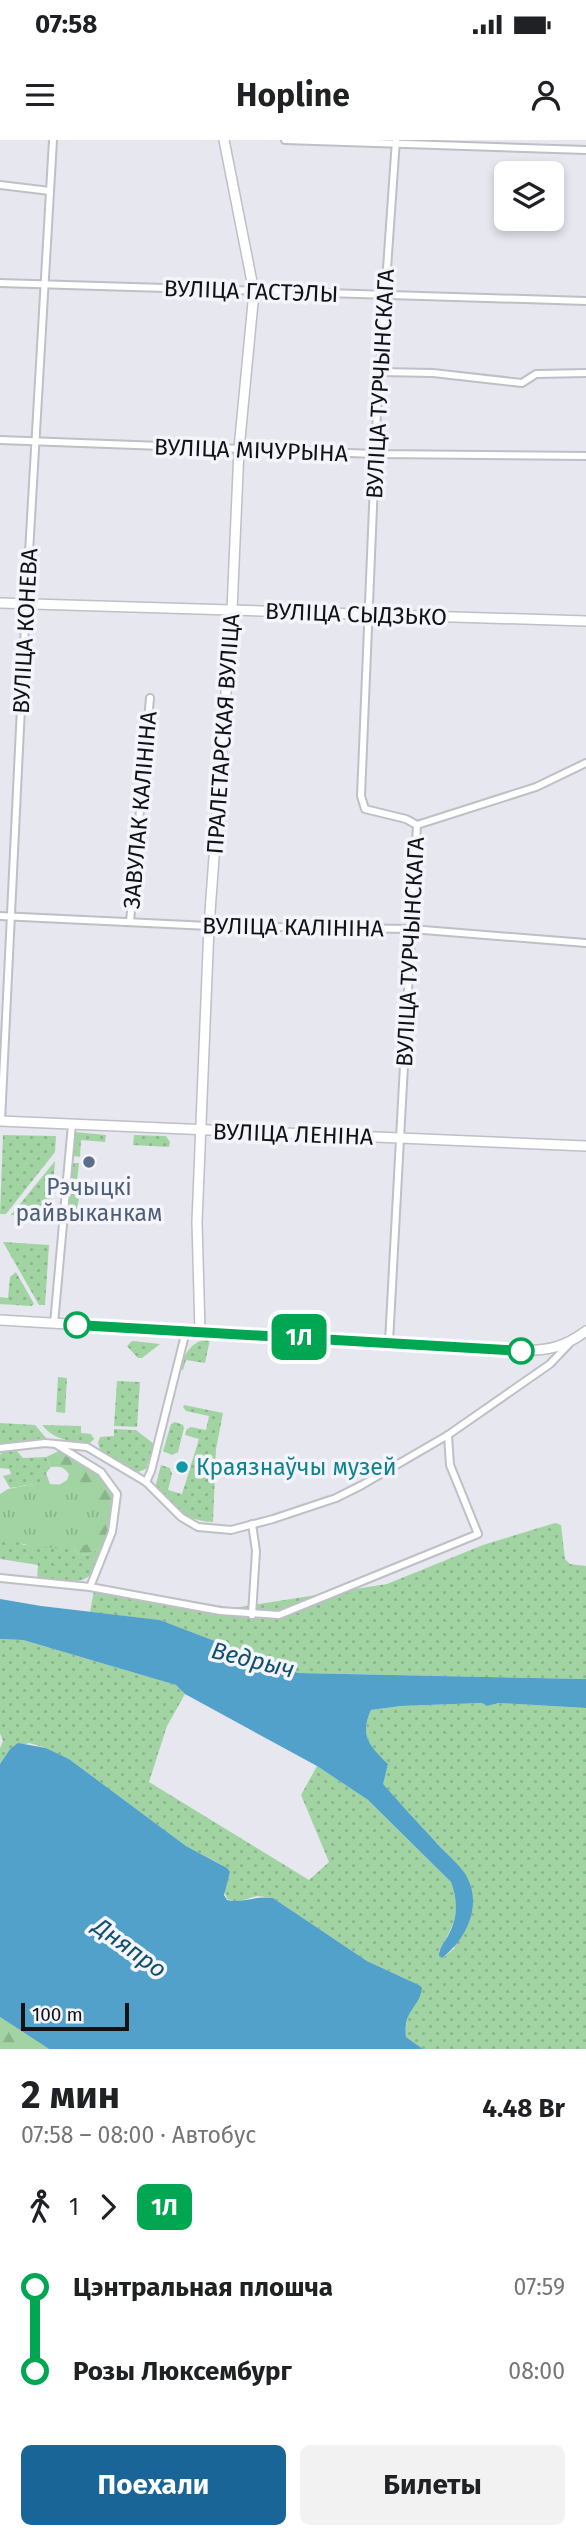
<!DOCTYPE html>
<html lang="ru">
<meta charset="utf-8">
<style>
body{margin:0;font-family:"Fira Sans",sans-serif;background:#f2f2f2;color:#202124;height:100vh;display:flex;flex-direction:column;font-size:26px;white-space:nowrap}
*{box-sizing:border-box;margin:0}
p{font-size:23px;color:#757577}
.icon{flex:none;width:38px;height:38px;fill:none;stroke:currentColor;stroke-width:2;stroke-linecap:round;stroke-linejoin:round}
.map{position:relative;height:1909px;overflow:hidden}
.panel{display:flex;flex-direction:column;background:#fff;flex:1}
.panel>*{flex:none}
.badge{padding:0 14px;border-radius:10px;font-size:24px;line-height:46px}
.buttons{position:absolute;left:494px;top:21px;display:grid;gap:14px}
.buttons a{display:grid;place-items:center;width:70px;height:70px;border-radius:10px;background:#fff;box-shadow:0 4px 10px #0003;font-size:35px}
.scale{position:absolute;left:21px;bottom:18px;width:108px;box-sizing:border-box;padding-left:7px;border:4px solid #121215;border-top:0;font-size:19px;line-height:24px;white-space:nowrap;color:#121215;-webkit-text-stroke:5px #f4f4fd;paint-order:stroke}
.map>.badge{position:absolute;translate:-50% -50%;box-shadow:0 0 0 4px #fff}
.legs{display:flex;align-items:center;gap:10px;height:77px;padding:0 21px;font-size:23px}
.legs p{margin-inline-start:auto}
.overview{display:flex;align-items:center;justify-content:space-between;height:119px;padding:0 21px}
h1{font-size:38px;font-weight:700;line-height:52px}
.action{display:flex;gap:14px;margin-top:auto;padding:14px 21px}
.action a{flex:1;height:80px;border-radius:10px;background:#1a6598;color:#fff;font-size:28px;font-weight:700;line-height:80px;text-align:center}
.action a+a{background:#f2f2f2;color:#202124}
ul{padding:0 21px;list-style:none}
li{display:flex;align-items:center;gap:24px;height:84px;font-size:26px}
li i{display:grid;place-items:center;width:10px;height:100%;margin:0 9px;background:currentColor}
li i::after{content:'';width:18px;height:18px;margin:-9px;border:5px solid;border-radius:50%;background:#fff}
li p{margin-inline-start:auto}
li:first-child i{background:linear-gradient(#0000 50%,currentColor 0)}
li:last-child i{background:linear-gradient(currentColor 50%,#0000 0)}
.status{display:flex;justify-content:space-between;align-items:center;height:49px;padding:0 35px;background:#fff;direction:ltr}
.status svg{height:19px;fill:currentColor}
header{display:flex;justify-content:space-between;align-items:center;height:91px;padding:0 21px;background:#fff;font-size:32px;font-weight:700}
.map>svg:first-child{display:block}
.grass{fill:url(#grass-dots)}
.forest{fill:url(#forest-firs)}
.park{fill:url(#park-tufts)}
.water{fill:#51a1cb}
.lines{fill:none;stroke-linecap:round;stroke-linejoin:round}
.street-casing{stroke:#bebfc7;stroke-width:10}
.secondary-casing{stroke:#bebfc7;stroke-width:12}
.street{stroke:#fff;stroke-width:6}
.secondary{stroke:#fff;stroke-width:9}
.line-1-casing{stroke:#fff;stroke-width:16}
.line-1{stroke:#00a651;stroke-width:10}
.service-dot{fill:#5c6f8a;stroke:#f4f4fd;stroke-width:2.5}
.stop-1-dot{fill:#fff;stroke:#00a651;stroke-width:3.5}
.culture-dot{fill:#0f9aa8;stroke:#f4f4fd;stroke-width:2.5}
.labels{text-anchor:middle;stroke-width:7;stroke-linejoin:round;paint-order:stroke}
.street-label{font-size:23px;fill:#121215;stroke:#f4f4fd}
.service-label{font-size:23px;fill:#4e5e75;stroke:#f4f4fd}
.culture-label{font-size:23px;fill:#0d838f;stroke:#f4f4fd;text-anchor:start}
.water-label{font-size:24px;font-style:italic;fill:#10506d;stroke:#f4f4fd}
</style>
<div class="status"><b>07:58</b><svg viewBox="0 0 49 12"><path d="M0 12V9h3v3zM5 12V6h3v6zM10 12V3h3v9zM15 12V0h3v12zM26 1h20v11H26zM47 4h2v5h-2z"/></svg></div>
<header><svg class="icon" aria-label="menu" viewBox="0 0 24 24"><path d="M4 6h16M4 12h16M4 18h16"/></svg>Hopline<svg class="icon" aria-label="person" viewBox="0 0 24 24"><circle cx="12" cy="8" r="4"/><path d="M4 21q1-7 8-7t8 7"/></svg></header>
<div class="map">
<svg width="586" height="1909" viewBox="0 0 586 1909">
<defs>
<pattern id="grass-dots" width="8" height="8" patternUnits="userSpaceOnUse" patternTransform="scale(1.75)"><rect width="8" height="8" fill="#a2d4a3"/><path d="M2 2h.1M6 6h.1" fill="none" stroke="#8ab58b" stroke-width="1.8" stroke-linecap="round"/></pattern>
<pattern id="forest-firs" width="22" height="20" patternUnits="userSpaceOnUse" patternTransform="scale(1.75)"><rect width="22" height="20" fill="#a2d4a3"/><path d="M5 1l3.5 6h-7zM16 11l3.5 6h-7z" fill="#8ab58b"/></pattern>
<pattern id="park-tufts" width="24" height="20" patternUnits="userSpaceOnUse" patternTransform="scale(1.75)"><rect width="24" height="20" fill="#a2d4a3"/><path d="M3 7l-1-3M5 7V3M7 7l1-3M15 17l-1-3M17 17v-4M19 17l1-3" fill="none" stroke="#8ab58b"/></pattern>
</defs>
<rect width="100%" height="100%" fill="#e6e7ef"/>
<g class="grass">
<polygon points="75,992 106,995 105,1002 81,1000 80,1017 73,1016"/>
<polygon points="3,995 56,996 55,1012 6,1074 0,1074"/>
<polygon points="134,995 166,996 170,1002 169,1007 133,1005"/>
<polygon points="55,1021 51,1077 11,1075"/>
<polygon points="72,1023 79,1023 77,1041 82,1042 77,1069 69,1068"/>
<polygon points="3,1102 49,1105 45,1165 39,1165"/>
<polygon points="16,1132 34,1164 31,1166 0,1164 0,1157 8,1158 10,1137"/>
<path d="M210,1199L205,1223L186,1220L183,1230L179,1229C185,1213 192,1200 210,1199Z"/>
<polygon points="132,1201 160,1204 142,1218 138,1218 127,1206"/>
<polygon points="58,1237 67,1238 65,1273 56,1272"/>
<polygon points="117,1241 140,1242 137,1287 114,1286"/>
<path d="M184,1265L223,1273L216,1309L213,1382C181,1380 176,1368 155,1348L161,1325L170,1328L172,1334L168,1350L182,1354L199,1299L185,1295L187,1289L191,1287L206,1290L209,1276L186,1271L183,1267Z"/>
<polygon points="175,1282 183,1285 184,1288 178,1312 172,1315 163,1311 171,1284"/>
<polygon points="0,1283 35,1285 47,1299 0,1304"/>
<path d="M42,1285L81,1286V1293L91,1294L94,1299L90,1303C71,1301 55,1301 42,1285Z"/>
<polygon points="114,1289 136,1290 154,1304 146,1329 138,1332 121,1323 100,1309 98,1303 100,1297 114,1296"/>
<polygon points="16,1310 23,1318 46,1317 51,1327 46,1333 50,1344 34,1344 10,1348 3,1336 11,1334 9,1329 0,1328 0,1315 3,1311"/>
<polygon points="555,1383 561,1385 565,1419 570,1424 586,1426 586,1539 298,1533 160,1480 90,1472 94,1450 102,1445 233,1468 387,1444 483,1405"/>
<path d="M0,1393L24,1405L73,1406L76,1413L85,1415L103,1408C99,1416 96,1428 90,1435C79,1447 51,1439 37,1438L38,1425L0,1419Z"/>
<path d="M0,1499L23,1500L176,1545L185,1554L167,1586L149,1642L309,1740L329,1722L301,1655L317,1626L368,1660L451,1742C462,1770 454,1786 439,1811L442,1818L454,1809L464,1732L382,1644L388,1624C370,1606 359,1596 371,1570L401,1566L482,1563L487,1566L499,1563L586,1568V1909H423L406,1897C404,1878 414,1863 419,1845L367,1821L273,1758L257,1756L237,1762L227,1759L224,1750L230,1733L222,1725L186,1706L69,1619L46,1608L29,1603L10,1609L0,1624V1608L3,1601L0,1593Z"/>
</g>
<g class="forest">
<path d="M59,1311L96,1331L115,1355L110,1392L103,1408L85,1415L76,1413L73,1406L89,1403L59,1345L67,1340L69,1334C64,1327 60,1326 51,1327L46,1317Z"/>
<polygon points="0,1877 49,1909 0,1909"/>
</g>
<path class="park" d="M34,1344C59,1344 105,1343 102,1379C102,1388 97,1398 90,1403C72,1413 13,1408 0,1393V1354L8,1349Z"/>
<g class="water">
<path d="M0,1459L41,1466L160,1480L298,1533L586,1539V1568L499,1563L487,1566L482,1563L401,1566L371,1570C359,1596 370,1606 388,1624L383,1644C400,1663 417,1682 434,1700C443,1711 456,1721 464,1732C484,1762 468,1798 442,1818L439,1816C439,1808 444,1803 448,1796C458,1777 458,1761 451,1742L368,1660L317,1626L185,1554L176,1545L23,1500L0,1499Z"/>
<path d="M18,1603L46,1608L69,1619L186,1706L227,1728L230,1732L224,1755L227,1760C242,1764 257,1755 273,1758L367,1821L419,1845L422,1848C419,1869 403,1869 406,1897L423,1909H49L0,1877V1624L10,1609Z"/>
</g>
<g class="lines">
<defs>
<g id="street">
<polyline points="285,0 586,10"/>
<polyline points="0,45 50,51"/>
<polyline points="0,143 586,161"/>
<polyline points="380,232 433,233 522,243 536,234 586,233"/>
<polyline points="0,300 376,314 586,316"/>
<polyline points="417,685 536,647 586,623"/>
<polyline points="0,776 209,786 411,789 586,803"/>
<polyline points="130,782 150,558"/>
<polyline points="1,981 26,464 53,0"/>
<polyline points="54,1184 72,984"/>
<polyline points="389,1202 417,685 406,679 365,669 361,656 377,271 396,0"/>
<polyline points="57,1305 101,1332 117,1354 112,1392 90,1447"/>
<polyline points="0,1308 45,1303 87,1307 146,1342 181,1377 198,1387 231,1390 273,1379 336,1358 362,1345 448,1295 550,1224 569,1204"/>
<polyline points="146,1342 151,1331 186,1191"/>
<polyline points="252,1384 256,1411 252,1475"/>
<polyline points="0,1438 90,1447 220,1471 279,1475 478,1394 450,1325 448,1295"/>
</g>
<g id="secondary">
<polyline points="0,463 586,481"/>
<polyline points="0,981 586,1006"/>
<path d="M0,1180L521,1211C549,1210 563,1208 586,1191"/>
<polyline points="200,1192 197,1082 209,786 232,470 239,309 254,152 224,0"/>
</g>
</defs>
<use href="#street" class="street-casing"/>
<use href="#secondary" class="secondary-casing"/>
<use href="#street" class="street"/>
<use href="#secondary" class="secondary"/>
</g>
<g class="lines">
<defs>
<polyline id="line-1" points="77,1185 521,1211"/>
</defs>
<use href="#line-1" class="line-1-casing"/>
<use href="#line-1" class="line-1"/>
</g>
<circle class="service-dot" cx="89" cy="1022" r="7"/>
<g class="stop-1-dot">
<circle cx="77" cy="1185" r="12"/>
<circle cx="521" cy="1211" r="12"/>
</g>
<circle class="culture-dot" cx="182" cy="1327" r="7"/>
<g class="labels">
<g class="street-label">
<text transform="translate(251 151) rotate(2)" y="8">ВУЛІЦА ГАСТЭЛЫ</text>
<text transform="translate(380 244) rotate(-87)" y="8">ВУЛІЦА ТУРЧЫНСКАГА</text>
<text transform="translate(251 310) rotate(2)" y="8">ВУЛІЦА МІЧУРЫНА</text>
<text transform="translate(356 474) rotate(2)" y="8">ВУЛІЦА СЫДЗЬКО</text>
<text transform="translate(25 491) rotate(-87)" y="8">ВУЛІЦА КОНЕВА</text>
<text transform="translate(223 594) rotate(-86)" y="8">ПРАЛЕТАРСКАЯ ВУЛІЦА</text>
<text transform="translate(140 670) rotate(-85)" y="8">ЗАВУЛАК КАЛІНІНА</text>
<text transform="translate(293 787) rotate(1)" y="8">ВУЛІЦА КАЛІНІНА</text>
<text transform="translate(410 812) rotate(-87)" y="8">ВУЛІЦА ТУРЧЫНСКАГА</text>
<text transform="translate(293 994) rotate(2)" y="8">ВУЛІЦА ЛЕНІНА</text>
</g>
<g class="service-label">
<text x="89" y="1055">Рэчыцкі<tspan x="89" dy="26">райвыканкам</tspan></text>
</g>
<g class="culture-label">
<text x="196" y="1335">Краязнаўчы музей</text>
</g>
<g class="water-label">
<text transform="translate(253 1520) rotate(14)" y="8">Ведрыч</text>
<text transform="translate(130 1808) rotate(36)" y="8">Дняпро</text>
</g>
</g>
</svg>
<div class="buttons">
<a><svg class="icon" aria-label="layers" viewBox="0 0 24 24"><path d="M12 4l9 5-9 5-9-5zM3 14l9 5 9-5"/></svg></a>
</div>
<div class="scale">100 m</div>
<b class="badge" style="left:299px;top:1197px;background:#00a651;color:#fff">1Л</b>
</div>
<section class="panel">
<div class="overview"><div><h1>2 мин</h1><p>07:58 – 08:00 · Автобус</p></div><b>4.48 Br</b></div>
<div class="legs"><svg class="icon" aria-label="walk" viewBox="0 0 24 24"><circle cx="13" cy="4" r="2"/><path d="M13 8l-2 6 4 7M11 14l-3 7M7 12l3-4h3l4 4"/></svg>1<svg class="icon" aria-label="forward" viewBox="0 0 24 24"><path d="M9 5l7 7-7 7"/></svg><b class="badge" style="background:#00a651;color:#fff">1Л</b></div>
<ul>
<li><i style="color:#00a651"></i><b>Цэнтральная плошча</b><p>07:59</p></li>
<li><i style="color:#00a651"></i><b>Розы Люксембург</b><p>08:00</p></li>
</ul>
<div class="action"><a>Поехали</a><a>Билеты</a></div>
</section>
